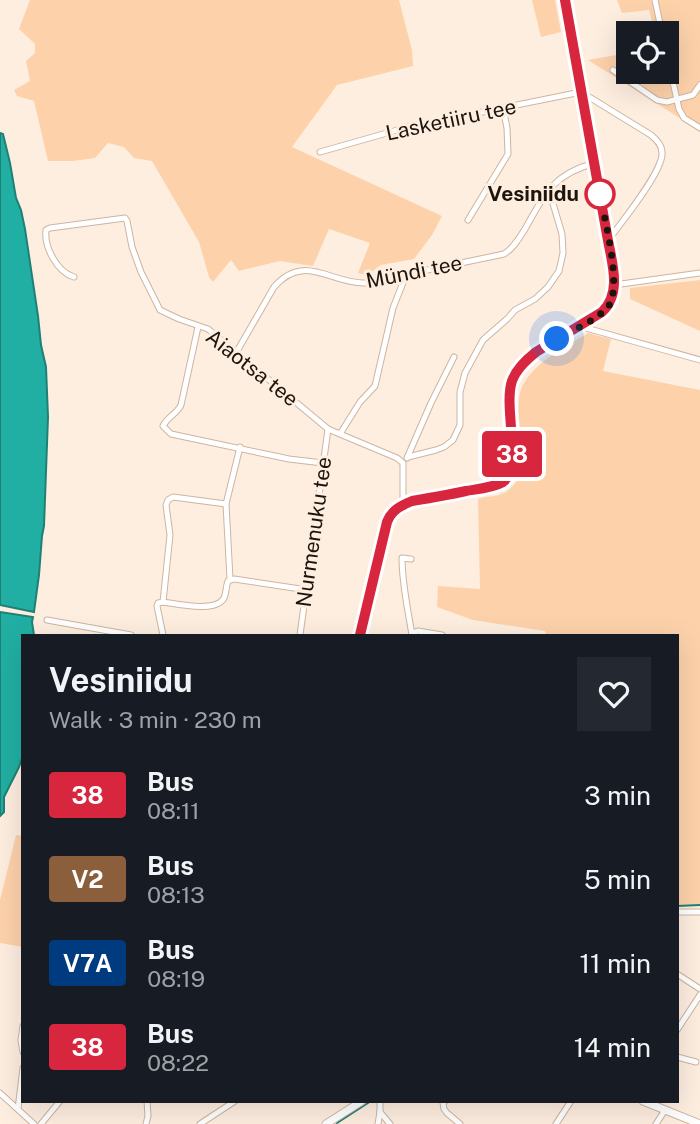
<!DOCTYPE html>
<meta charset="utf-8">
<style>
body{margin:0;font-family:"Public Sans",sans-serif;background:#242831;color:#f1f3f6;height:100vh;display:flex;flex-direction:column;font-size:26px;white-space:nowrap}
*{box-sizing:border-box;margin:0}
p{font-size:23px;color:#9ea1a6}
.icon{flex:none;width:38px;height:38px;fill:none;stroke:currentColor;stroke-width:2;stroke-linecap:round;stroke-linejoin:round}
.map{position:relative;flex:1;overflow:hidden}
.side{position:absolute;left:21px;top:634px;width:658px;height:469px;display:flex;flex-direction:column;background:#171b24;border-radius:0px;box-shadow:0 7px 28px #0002}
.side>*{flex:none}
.badge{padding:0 14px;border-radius:5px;font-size:24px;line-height:46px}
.controls{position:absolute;left:616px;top:21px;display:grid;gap:14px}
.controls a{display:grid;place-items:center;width:63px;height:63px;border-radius:0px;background:#171b24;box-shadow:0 7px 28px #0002;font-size:35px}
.you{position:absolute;width:35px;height:35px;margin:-18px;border:5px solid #fff;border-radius:50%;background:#1a73e8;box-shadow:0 0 0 10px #1a73e833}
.map>.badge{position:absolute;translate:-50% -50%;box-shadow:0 0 0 4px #fff}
.round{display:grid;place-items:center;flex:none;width:74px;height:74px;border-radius:0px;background:#242831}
.overview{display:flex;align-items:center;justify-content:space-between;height:119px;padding:0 28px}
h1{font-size:33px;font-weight:700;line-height:52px}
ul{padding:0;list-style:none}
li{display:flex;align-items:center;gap:21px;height:84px;padding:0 28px}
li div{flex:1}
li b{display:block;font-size:26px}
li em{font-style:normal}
li .badge{min-width:77px;font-weight:700;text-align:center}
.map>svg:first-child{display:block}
.green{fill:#fdd2ab}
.water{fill:#21afa3;stroke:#208076;stroke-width:2}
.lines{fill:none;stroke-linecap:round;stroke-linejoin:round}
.stream{stroke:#208076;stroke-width:2}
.street-casing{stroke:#ceb59f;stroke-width:7}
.secondary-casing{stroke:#ceb59f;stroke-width:9}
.street{stroke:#fff;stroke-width:5}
.secondary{stroke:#fff;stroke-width:7}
.line-casing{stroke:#fff;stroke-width:16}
.line{stroke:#d7263d;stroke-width:10}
.walk{stroke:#1d140c;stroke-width:7;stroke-dasharray:0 12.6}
.stop-dot{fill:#fff;stroke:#d7263d;stroke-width:3.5}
.labels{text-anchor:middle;stroke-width:6;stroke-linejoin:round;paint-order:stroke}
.street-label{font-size:21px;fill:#1d140c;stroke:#feeee0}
.stop-label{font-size:21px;font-weight:bold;fill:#1d140c;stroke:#feeee0;text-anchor:end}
</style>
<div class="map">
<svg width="700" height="1124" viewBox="0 0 700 1124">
<rect width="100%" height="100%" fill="#feeee0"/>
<g class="green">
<polygon points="30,0 399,0 412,50 413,66 337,85 292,147 442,216 432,235 414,259 381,265 367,275 358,273 370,243 329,229 313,266 280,261 239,271 231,260 213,282 209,277 199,242 152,161 134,158 124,147 108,143 95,158 73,161 48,161 34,101 17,96 14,90 30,81 26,61 35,53 35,44 19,29"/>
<polygon points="532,0 555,0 561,32 541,37"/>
<polygon points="617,0 700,0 700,131 588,60 628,53 628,72 667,72 667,33 655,33 649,10 622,13"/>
<polygon points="700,280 700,331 630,299 630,288"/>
<path d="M588,333L611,339L603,371L700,390V905H677V635H546L545,631L473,620L437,607L438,586L480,589L478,499C486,496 497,497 504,493C540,473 509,417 522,387C534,362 565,347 588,333Z"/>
<polygon points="16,835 23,836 23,947 0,943 0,900"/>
</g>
<g class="water">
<polygon points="0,133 3,134 10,163 16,198 21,210 25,229 38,316 41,345 46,367 48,417 44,526 42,536 39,575 34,612 0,605"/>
<polygon points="0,612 33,617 32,622 34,635 23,635 23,755 19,767 4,797 4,812 0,816"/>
</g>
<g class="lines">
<g class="stream">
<polyline points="403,508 429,503"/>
<polyline points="386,544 391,523 399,511"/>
<polyline points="366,635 385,549"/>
<polyline points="677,906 700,905"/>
<polyline points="337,1123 371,1101"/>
</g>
<defs>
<g id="street">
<polyline points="655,0 662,33"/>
<polyline points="667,55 679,109 684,118 700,128"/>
<polyline points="613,70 657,100 667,102 693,95 700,85"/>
<path d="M320,152L408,127L581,92L651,135C657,140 662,145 662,153C663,170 627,215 616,230L613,234L607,235"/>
<polyline points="468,220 508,154 507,128 503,108"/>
<path d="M74,277C57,272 44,247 46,230L50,228L125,218L127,221L132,247L141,272L160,310L179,319L208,329L328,429L397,458L403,463V504"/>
<polyline points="614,285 700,273"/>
<polyline points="579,326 700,360"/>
<path d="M198,327L181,405C177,414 167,417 163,426L171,434L289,459L323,463"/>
<path d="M236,353L274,287C304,252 331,284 365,283L504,254C514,248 519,238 525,229C545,194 553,174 595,163"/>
<polyline points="340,434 360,402 375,386 393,308 406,275"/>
<polyline points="408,457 436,450 444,447 453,440 460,425 460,392 465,373 483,340 507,319 515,310 535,299 548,287 559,271 563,253 562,234 549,190"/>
<polyline points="407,458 431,403 454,357"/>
<path d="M411,559L402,558C402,584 408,610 412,635"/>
<polyline points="230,579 226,504 240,447"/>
<path d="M163,602C177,604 216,613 224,598C226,594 226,586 228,581L234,579L307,590"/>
<polyline points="47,620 131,635"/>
<polyline points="412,633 418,631 442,635"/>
<polyline points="163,635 157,606 158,603 163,602 170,535 166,505 168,500 173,497 226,504"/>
<polyline points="300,635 328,429"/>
<polyline points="677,912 700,912"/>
<polyline points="677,974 700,989"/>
<polyline points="23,1026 21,1040 23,1052"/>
<polyline points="677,1030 700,995"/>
<polyline points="677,1057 696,1062"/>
<polyline points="0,1093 34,1124"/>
<polyline points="445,1101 443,1103 444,1109 447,1113 460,1124"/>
<polyline points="18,1109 23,1068"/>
<polyline points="380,1112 390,1124"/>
<polyline points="41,1124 60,1101"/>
<polyline points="146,1124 148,1116 147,1101"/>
<polyline points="200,1124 235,1101"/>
<polyline points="378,1124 380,1112 380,1101"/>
<polyline points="556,1124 571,1101"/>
<polyline points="656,1124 665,1110"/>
</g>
<g id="secondary">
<path d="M360,635L387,522C391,510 400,505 412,501C430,498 448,495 466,491C478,489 492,488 503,481C523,468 503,406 512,381C516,369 526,360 536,352L602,312C623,292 611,260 607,235L565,0"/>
<polyline points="643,1101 700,1124"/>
<polyline points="326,1124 362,1101"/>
</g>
</defs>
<use href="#street" class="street-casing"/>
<use href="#secondary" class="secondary-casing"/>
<use href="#street" class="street"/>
<use href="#secondary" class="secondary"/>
</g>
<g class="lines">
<defs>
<path id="line" d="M360,635L387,522C392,510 400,506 412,501C430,498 448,495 466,491C478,489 492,488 503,482C523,468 503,406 512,381C516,369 526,360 536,352L602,312C623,292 611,260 607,235L565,0"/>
</defs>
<use href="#line" class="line-casing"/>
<use href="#line" class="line"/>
<path class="walk" d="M557,339C572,331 598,319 608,307C623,287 604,218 600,194"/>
</g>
<circle class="stop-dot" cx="600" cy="194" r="14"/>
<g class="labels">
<g class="street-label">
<text transform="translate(451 120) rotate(-12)" y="7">Lasketiiru tee</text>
<text transform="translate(414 272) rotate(-11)" y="7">Mündi tee</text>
<text transform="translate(252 368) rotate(38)" y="7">Aiaotsa tee</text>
<text transform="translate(314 532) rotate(-82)" y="7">Nurmenuku tee</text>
</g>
<g class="stop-label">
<text x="579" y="201">Vesiniidu</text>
</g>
</g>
</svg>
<div class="controls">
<a><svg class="icon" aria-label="locate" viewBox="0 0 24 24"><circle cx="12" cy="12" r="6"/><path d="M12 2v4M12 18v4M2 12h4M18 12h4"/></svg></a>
</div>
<div class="you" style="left:557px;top:339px"></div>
<b class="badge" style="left:512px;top:454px;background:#d7263d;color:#fff">38</b>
<section class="side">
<div class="overview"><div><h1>Vesiniidu</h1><p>Walk · 3 min · 230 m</p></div><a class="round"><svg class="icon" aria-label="heart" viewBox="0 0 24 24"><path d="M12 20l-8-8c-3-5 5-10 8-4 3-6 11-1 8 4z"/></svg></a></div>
<ul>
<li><span class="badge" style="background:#d7263d;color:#fff">38</span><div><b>Bus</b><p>08:11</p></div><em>3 min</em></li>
<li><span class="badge" style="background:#8b5e3c;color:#fff">V2</span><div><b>Bus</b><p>08:13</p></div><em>5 min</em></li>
<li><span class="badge" style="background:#003b80;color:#fff">V7A</span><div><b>Bus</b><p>08:19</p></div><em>11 min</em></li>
<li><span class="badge" style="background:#d7263d;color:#fff">38</span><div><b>Bus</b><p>08:22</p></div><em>14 min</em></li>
</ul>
</section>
</div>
